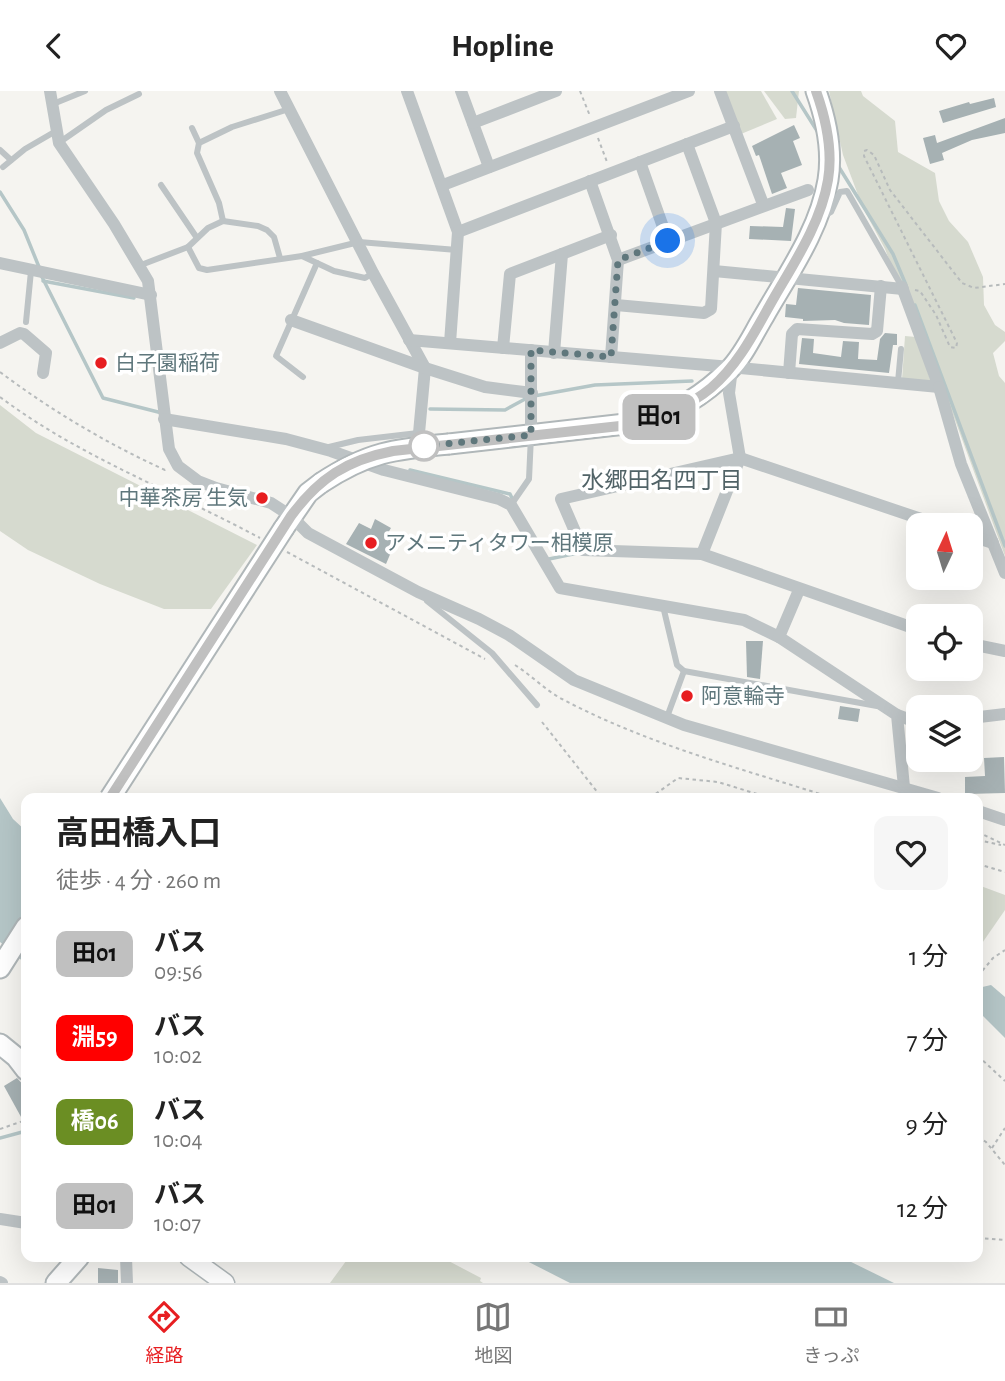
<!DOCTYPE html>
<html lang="ja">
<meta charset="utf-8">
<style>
body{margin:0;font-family:"Alegreya Sans","Noto Sans JP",sans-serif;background:#f6f6f6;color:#222;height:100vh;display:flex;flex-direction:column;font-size:26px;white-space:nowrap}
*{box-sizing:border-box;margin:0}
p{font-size:23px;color:#767676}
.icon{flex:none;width:38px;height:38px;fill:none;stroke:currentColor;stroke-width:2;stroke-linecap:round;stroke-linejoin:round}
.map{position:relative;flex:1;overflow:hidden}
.side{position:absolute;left:21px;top:702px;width:962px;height:469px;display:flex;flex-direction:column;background:#fff;border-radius:14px;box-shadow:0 7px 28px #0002}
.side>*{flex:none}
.badge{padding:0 14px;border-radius:10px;font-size:24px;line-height:46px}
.needle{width:46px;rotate:4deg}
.tools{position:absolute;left:906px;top:422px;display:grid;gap:14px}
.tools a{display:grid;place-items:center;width:77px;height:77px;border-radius:14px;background:#fff;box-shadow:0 7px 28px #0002;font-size:35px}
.you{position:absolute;width:35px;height:35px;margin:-18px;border:5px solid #fff;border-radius:50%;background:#1a73e8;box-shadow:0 0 0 10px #1a73e833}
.map>.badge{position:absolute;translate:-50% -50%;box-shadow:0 0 0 4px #fff}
.round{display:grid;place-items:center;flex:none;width:74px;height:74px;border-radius:14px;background:#f6f6f6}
.headline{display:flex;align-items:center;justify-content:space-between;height:119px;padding:0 35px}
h1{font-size:33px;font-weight:700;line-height:52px}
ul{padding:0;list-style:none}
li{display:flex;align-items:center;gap:21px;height:84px;padding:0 35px}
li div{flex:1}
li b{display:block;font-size:26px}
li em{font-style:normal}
li .badge{min-width:77px;font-weight:700;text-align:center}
header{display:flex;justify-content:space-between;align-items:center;height:91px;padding:0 35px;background:#fff;font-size:32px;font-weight:700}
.tab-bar{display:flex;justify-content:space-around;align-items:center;height:98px;border-top:2px solid #e0e0e0;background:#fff;font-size:19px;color:#767676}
.tab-bar a{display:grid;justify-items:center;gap:4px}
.tab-bar .selected{color:#e71e21}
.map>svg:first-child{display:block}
.green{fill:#d6dacf}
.water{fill:#b5c6c7}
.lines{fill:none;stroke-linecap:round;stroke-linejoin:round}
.stream{stroke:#b5c6c7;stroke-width:3.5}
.building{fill:#a6b1b3}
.secondary-casing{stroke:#afb7b9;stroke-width:21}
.primary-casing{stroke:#b0b7b9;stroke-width:23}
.path{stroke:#b7bbbc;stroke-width:2;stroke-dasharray:3.5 3.5;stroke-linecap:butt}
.service{stroke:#bdc3c5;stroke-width:6}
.minor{stroke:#bdc3c5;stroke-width:12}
.secondary{stroke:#fff;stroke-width:18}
.primary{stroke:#fff;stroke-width:19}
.primary-bridge-casing{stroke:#b0b7b9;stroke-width:23;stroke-linecap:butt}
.primary-bridge{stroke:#fff;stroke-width:19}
.line-casing{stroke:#fff;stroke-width:16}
.line{stroke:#c0c0c0;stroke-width:10}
.walk{stroke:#5f777c;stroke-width:7;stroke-dasharray:0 12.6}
.poi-dot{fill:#e71e21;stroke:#fff;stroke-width:2.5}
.stop-dot{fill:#fff;stroke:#c0c0c0;stroke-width:3.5}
.labels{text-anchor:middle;stroke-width:7;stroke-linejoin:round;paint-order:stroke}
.poi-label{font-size:21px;fill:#5f777c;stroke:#fff;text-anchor:start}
.neighbourhood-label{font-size:23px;fill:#516367;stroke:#fff}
</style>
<header><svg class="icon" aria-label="back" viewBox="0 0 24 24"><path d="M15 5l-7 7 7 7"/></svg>Hopline<svg class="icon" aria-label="heart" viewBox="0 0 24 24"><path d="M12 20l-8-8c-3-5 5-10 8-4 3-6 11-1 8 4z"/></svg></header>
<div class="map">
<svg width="1005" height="1192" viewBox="0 0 1005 1192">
<rect width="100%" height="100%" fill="#f5f4f0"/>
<g class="green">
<polygon points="725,0 761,0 777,28 741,43"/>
<polygon points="764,0 799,0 796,27 785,28"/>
<polygon points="829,0 861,0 863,5 895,30 898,61 935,82 939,110 949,130 968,151 983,186 984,214 995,234 1005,241 1005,250 993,262 999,285 1005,292 1005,465 948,310 904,208 885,158 863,117 843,64"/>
<polygon points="905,245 916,246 931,291 902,289"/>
<polygon points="0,314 36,342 257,454 211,518 164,518 100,493 28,459 0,440"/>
<polygon points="978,794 1005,804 1005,819 978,858"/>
<polygon points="349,1166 441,1166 481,1187 480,1190 483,1192 330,1192"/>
</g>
<g class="water">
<polygon points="0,707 13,728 26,740 26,873 0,851"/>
<polygon points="991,894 1005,906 1005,947 978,920 978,897"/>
<polygon points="519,1166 841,1166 894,1192 570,1192"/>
</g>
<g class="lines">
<g class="stream">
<polyline points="792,0 819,43"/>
<polyline points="837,73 893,163 906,194"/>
<polyline points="0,101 24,139 39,176"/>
<polyline points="41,184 103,307 162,322"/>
<polyline points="43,190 134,207"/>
<polyline points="915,214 1005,455"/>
<polyline points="534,305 595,294 692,290"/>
<polyline points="430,318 505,319 527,307"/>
<polyline points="410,379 510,403 514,411"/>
<polyline points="549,468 578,462"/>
<polyline points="0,1047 26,1040"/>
</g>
</g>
<g class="building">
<polygon points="994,7 996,16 943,32 939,20 969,11 970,13"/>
<polygon points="1005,27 1005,42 972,49 942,62 944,69 930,73 923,47 935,44 937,52"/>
<polygon points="794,34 800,47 793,50 802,74 781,82 787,97 772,103 759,64 756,65 752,55"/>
<polygon points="786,117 795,118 791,150 749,148 750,135 783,136"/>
<polygon points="798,197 871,204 869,234 844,232 835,229 803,230 803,228 785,226 786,213 796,214"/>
<polygon points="885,242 897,243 897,254 893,254 889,282 799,273 802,247 814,248 813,262 841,266 843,250 859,251 858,268 877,269 880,248"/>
<polygon points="375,428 391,437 388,442 397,447 386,473 346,453 359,432 371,438"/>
<polygon points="746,550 763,550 760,588 747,586"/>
<polygon points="840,615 860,618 858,631 838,628"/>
<polygon points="1004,666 1005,702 965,703 965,686 985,685 984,667"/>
<polygon points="17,987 26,997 26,1035 4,995"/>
<polygon points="98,1177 118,1179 118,1192 98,1192"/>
</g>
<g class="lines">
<defs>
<polyline id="secondary" points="189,1166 225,1192"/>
<g id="primary">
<path d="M449,353L643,331C677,321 704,304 729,279C744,264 753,243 764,225C788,183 820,138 828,89C833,59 826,28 816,0"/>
<polyline points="284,437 308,402 321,392"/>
<polyline points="0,877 26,836"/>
<polyline points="0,953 16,966 26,979"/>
<polyline points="56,1192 79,1166"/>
</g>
</defs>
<use href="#secondary" class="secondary-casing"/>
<use href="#primary" class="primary-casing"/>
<g class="path">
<polyline points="580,0 590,25"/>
<polyline points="598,47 607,71"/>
<polyline points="915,199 920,200 936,224 950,256 956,257 957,252 864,65 864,60 867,59 874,64 890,99 962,192 974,197 1005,193"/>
<path d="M0,281C52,320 106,352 165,379L167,378"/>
<path d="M0,306C80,366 173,400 260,447"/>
<polyline points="287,461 485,568"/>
<path d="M515,574C531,584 545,599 562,608C647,653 742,678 833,707"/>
<polyline points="542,631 602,707"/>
<polyline points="650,707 678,687 718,691 770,707"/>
<polyline points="978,741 1005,754"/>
<polyline points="978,749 1001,754"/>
<polyline points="978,773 1005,781"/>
<polyline points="978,885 993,867 1005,859"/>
<polyline points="978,965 1005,990"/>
<polyline points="0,1038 26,1029"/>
<polyline points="978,1046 986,1051 1005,1074"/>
<polyline points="992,1057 1005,1037"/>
<polyline points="978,1147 1005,1149"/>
</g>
<g class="service">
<polyline points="53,13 85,0"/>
<polyline points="192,37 199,52"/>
<polyline points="60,51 106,19 139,3"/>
<polyline points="0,59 11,69"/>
<polyline points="3,76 25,58 56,40"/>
<polyline points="161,94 197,147"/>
<polyline points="824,125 831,121 840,101 847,100 902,196"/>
<polyline points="223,130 219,112 197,62 199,52 232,36 289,18"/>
<polyline points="188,156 199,177 207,179 302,165 359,151 457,159"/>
<polyline points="302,165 334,180 365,187 373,182"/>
<polyline points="141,174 188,156 208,137 223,130 258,135 267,139 274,146 280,167"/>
<polyline points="26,231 31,180"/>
<polyline points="303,286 276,265 317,172"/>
<polyline points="898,291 901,258"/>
<polyline points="329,356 358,349 418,342"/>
<polyline points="511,414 529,388 531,345"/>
<polyline points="427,510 492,562 537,614"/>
<polyline points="663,515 677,574 684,580 877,615"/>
<polyline points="667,626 684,580"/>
</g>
<g class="minor">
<polyline points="50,0 59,52 114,133 148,190 169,358 178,375 198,390 216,397 271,412 291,425 308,442 418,501 479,528 509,544 574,589 684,634 938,707"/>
<polyline points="280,0 373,182 425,277 419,342"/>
<polyline points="407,0 458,141 450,252"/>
<polyline points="461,0 489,76"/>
<polyline points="720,0 763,113"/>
<polyline points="473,32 556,0"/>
<polyline points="640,71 668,150"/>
<polyline points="590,90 618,169 611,266"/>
<polyline points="443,94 689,0"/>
<polyline points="458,141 734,35"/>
<polyline points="618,169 808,99"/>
<polyline points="0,172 151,204"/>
<polyline points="714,180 903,198"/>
<polyline points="616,214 704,222 711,218 716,132 687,53"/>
<polyline points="291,229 425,277 485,296 532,302"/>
<polyline points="409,249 719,275 939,296 902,196"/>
<polyline points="0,252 20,242 24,243 46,262 43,282"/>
<polyline points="503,257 510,183 611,144"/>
<polyline points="531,259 531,344"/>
<polyline points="554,262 562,163"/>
<polyline points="732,277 729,302 740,367 702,463 919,539"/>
<polyline points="789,282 792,243 797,238 872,243 877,240 881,195"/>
<polyline points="939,296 961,373 1005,482"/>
<polyline points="164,328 286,348 331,360 384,379 499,408 511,414 560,497 744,529 779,546"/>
<polyline points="971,445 993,452"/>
<polyline points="702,463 583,459 561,408 740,367 939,434"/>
<polyline points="799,499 779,546 897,624 904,696"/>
<polyline points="971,553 1005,560"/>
<polyline points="897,624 919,632"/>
<polyline points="971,627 1005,623"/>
<polyline points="978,720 1005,729"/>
<polyline points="0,1128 26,1132"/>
<polyline points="126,1166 127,1192"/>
<polyline points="0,1191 2,1192"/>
</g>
<use href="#secondary" class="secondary"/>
<use href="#primary" class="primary"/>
<defs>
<g id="primary-bridge">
<path d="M321,392C368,361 394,358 449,353"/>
<polyline points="110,707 284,437"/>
</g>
</defs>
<use href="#primary-bridge" class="primary-bridge-casing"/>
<use href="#primary-bridge" class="primary-bridge"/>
</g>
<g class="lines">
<defs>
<path id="line" d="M110,707L291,425C319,387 347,369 393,360L629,334C659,327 687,317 711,297C740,272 756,238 775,205C796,169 821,131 828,89C833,59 826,28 816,0"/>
</defs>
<use href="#line" class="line-casing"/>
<use href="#line" class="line"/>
<polyline class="walk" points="424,355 531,344 531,259 611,266 618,169 668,150"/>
</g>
<g class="poi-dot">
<circle cx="101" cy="272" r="7"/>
<circle cx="262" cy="407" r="7"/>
<circle cx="371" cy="452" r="7"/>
<circle cx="687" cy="605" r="7"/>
</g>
<circle class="stop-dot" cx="424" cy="355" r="14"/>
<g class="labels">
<g class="poi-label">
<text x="115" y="279">白子園稲荷</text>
<text x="248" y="414" text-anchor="end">中華茶房 生気</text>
<text x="385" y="459">アメニティタワー相模原</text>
<text x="701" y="612">阿意輪寺</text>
</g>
<g class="neighbourhood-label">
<text x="662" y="397">水郷田名四丁目</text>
</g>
</g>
</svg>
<div class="tools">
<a><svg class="needle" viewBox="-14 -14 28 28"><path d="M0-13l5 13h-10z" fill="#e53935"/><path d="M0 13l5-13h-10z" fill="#767676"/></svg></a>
<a><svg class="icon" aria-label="locate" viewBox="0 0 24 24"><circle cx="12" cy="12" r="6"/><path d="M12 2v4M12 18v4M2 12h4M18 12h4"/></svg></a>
<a><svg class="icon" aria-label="layers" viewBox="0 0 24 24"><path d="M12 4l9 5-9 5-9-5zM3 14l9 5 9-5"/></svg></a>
</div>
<div class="you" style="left:668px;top:150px"></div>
<b class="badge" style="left:659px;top:326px;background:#c0c0c0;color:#111">田01</b>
<section class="side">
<div class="headline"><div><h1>高田橋入口</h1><p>徒歩 · 4 分 · 260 m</p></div><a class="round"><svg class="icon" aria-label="heart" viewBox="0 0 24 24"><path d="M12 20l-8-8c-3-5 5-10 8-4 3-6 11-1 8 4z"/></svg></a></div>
<ul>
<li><span class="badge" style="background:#c0c0c0;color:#111">田01</span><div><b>バス</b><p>09:56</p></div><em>1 分</em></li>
<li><span class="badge" style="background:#f00;color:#fff">淵59</span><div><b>バス</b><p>10:02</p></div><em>7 分</em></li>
<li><span class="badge" style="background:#6b8e23;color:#fff">橋06</span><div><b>バス</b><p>10:04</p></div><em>9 分</em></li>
<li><span class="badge" style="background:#c0c0c0;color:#111">田01</span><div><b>バス</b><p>10:07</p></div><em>12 分</em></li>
</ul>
</section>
</div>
<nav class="tab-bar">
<a class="selected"><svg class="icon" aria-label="directions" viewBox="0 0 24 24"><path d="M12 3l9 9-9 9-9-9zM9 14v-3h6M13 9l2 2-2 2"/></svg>経路</a>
<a><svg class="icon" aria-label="map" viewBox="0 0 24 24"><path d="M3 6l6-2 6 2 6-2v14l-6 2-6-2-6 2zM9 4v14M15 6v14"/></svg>地図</a>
<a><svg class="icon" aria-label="tickets" viewBox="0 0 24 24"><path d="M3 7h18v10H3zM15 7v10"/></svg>きっぷ</a>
</nav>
